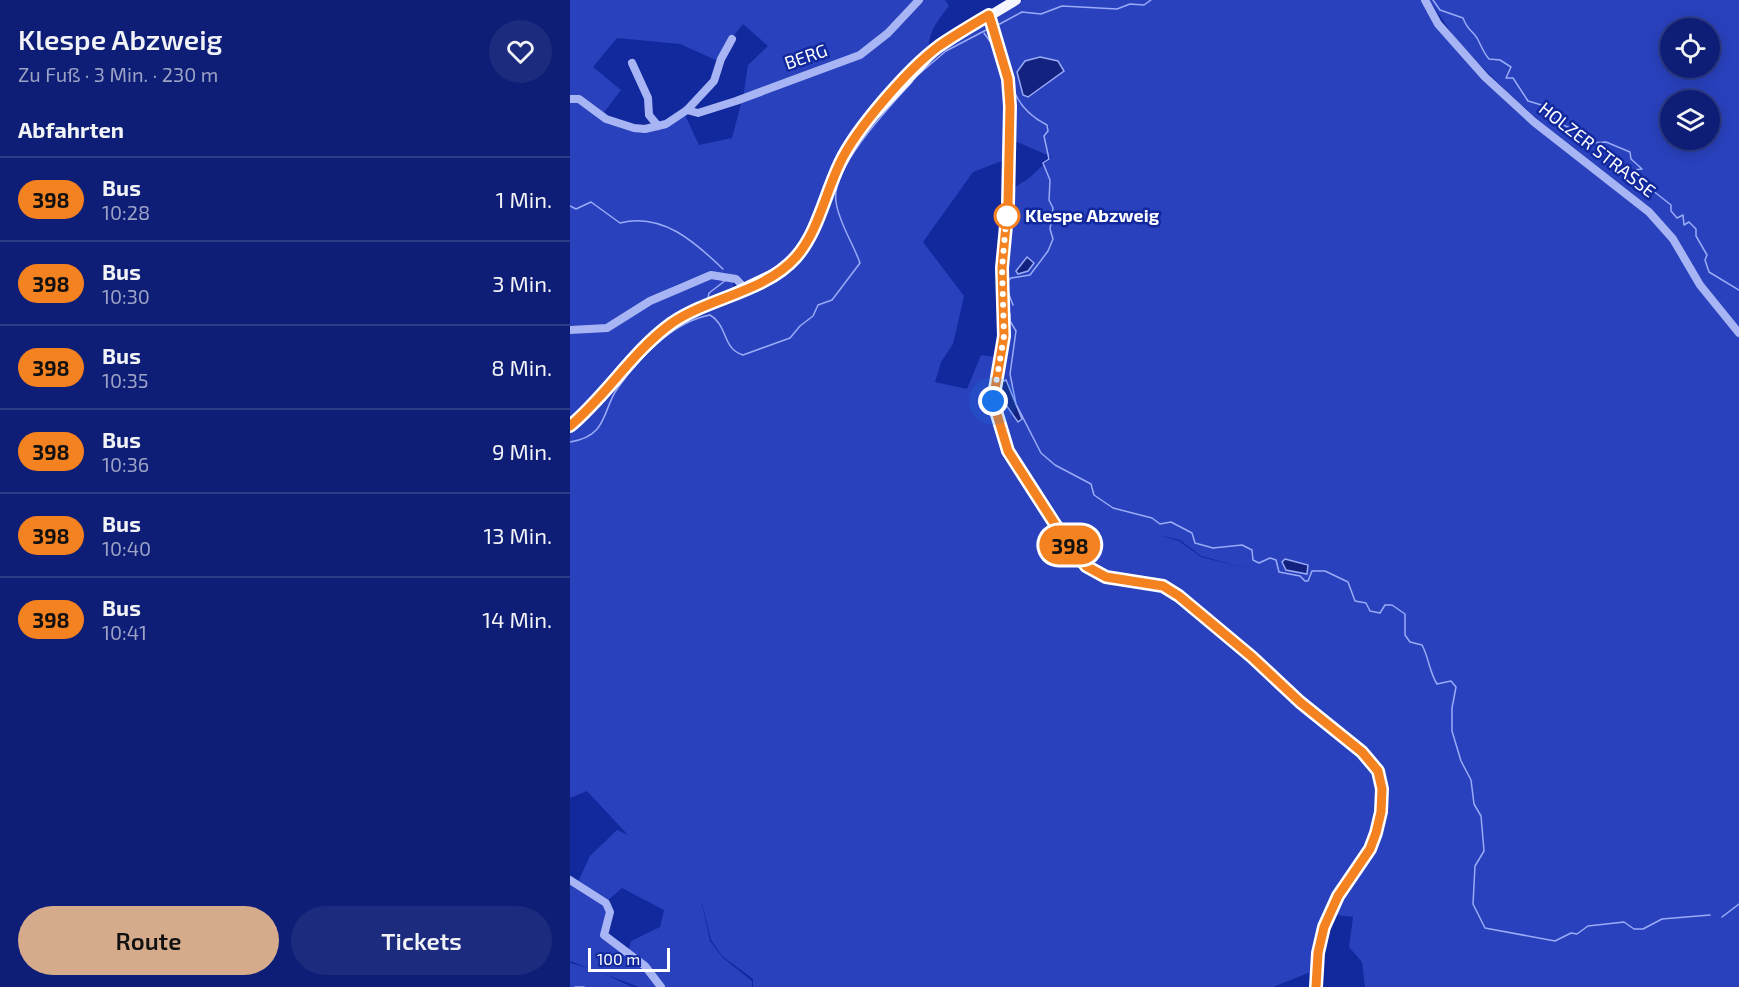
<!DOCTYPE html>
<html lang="de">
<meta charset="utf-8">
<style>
body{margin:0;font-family:"Exo 2",sans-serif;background:#1c2b7e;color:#f1f3f6;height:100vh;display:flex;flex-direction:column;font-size:22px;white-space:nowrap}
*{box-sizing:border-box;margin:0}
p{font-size:20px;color:#9ba2c5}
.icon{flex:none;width:33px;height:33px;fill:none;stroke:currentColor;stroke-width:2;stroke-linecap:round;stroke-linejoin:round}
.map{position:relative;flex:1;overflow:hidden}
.side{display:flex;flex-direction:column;background:#0e1e76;width:570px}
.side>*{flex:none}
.badge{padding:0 12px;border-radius:20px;font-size:21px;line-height:39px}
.fabs{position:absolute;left:1090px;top:18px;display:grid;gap:12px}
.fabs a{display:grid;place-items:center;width:60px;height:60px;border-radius:50%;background:#0e1e76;box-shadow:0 3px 15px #0003,0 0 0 2px #2e3c88;font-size:30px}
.scale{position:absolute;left:18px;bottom:15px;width:82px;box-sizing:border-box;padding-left:6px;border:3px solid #fff;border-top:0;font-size:16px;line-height:21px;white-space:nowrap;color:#fff;-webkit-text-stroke:4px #12289d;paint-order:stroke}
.you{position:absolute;width:30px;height:30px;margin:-15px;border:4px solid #fff;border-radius:50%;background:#1a73e8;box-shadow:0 0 0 9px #1a73e833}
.map>.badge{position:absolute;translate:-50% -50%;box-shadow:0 0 0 3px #fff}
h2{padding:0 18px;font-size:22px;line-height:54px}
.round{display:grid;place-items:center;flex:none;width:63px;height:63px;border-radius:32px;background:#1c2b7e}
.summary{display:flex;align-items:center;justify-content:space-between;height:102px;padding:0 18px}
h1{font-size:28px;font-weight:600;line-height:45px}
.cta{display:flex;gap:12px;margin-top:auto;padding:12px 18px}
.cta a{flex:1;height:69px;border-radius:36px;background:#d6ab8b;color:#111;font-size:24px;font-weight:600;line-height:69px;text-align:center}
.cta a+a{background:#1c2b7e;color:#f1f3f6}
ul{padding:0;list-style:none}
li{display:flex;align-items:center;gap:18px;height:84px;padding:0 18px;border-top:2px solid #2e3c88}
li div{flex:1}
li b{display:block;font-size:22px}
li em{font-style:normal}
li .badge{min-width:66px;font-weight:700;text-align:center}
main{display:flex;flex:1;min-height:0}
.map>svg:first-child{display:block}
.green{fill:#2941bd;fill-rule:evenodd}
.water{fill:#12227e;stroke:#9aabf7;stroke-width:1.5}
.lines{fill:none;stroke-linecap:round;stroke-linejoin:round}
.stream{stroke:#9aabf7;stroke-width:1.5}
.minor{stroke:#a8b5f4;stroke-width:8}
.major{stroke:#f5f6ff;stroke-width:10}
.line-casing{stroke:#fff;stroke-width:14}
.line{stroke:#f58220;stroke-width:9}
.walk{stroke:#fff;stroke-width:6;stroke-dasharray:0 10.8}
.stop-dot{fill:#fff;stroke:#f58220;stroke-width:3}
.labels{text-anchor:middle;stroke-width:5;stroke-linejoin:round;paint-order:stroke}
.street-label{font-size:18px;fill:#fff;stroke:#12289d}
.stop-label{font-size:18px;font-weight:bold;fill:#fff;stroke:#12289d;text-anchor:start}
</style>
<main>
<section class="side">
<div class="summary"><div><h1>Klespe Abzweig</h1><p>Zu Fuß · 3 Min. · 230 m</p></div><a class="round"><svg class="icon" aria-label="heart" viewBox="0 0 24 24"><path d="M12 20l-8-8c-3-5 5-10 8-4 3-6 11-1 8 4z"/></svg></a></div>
<h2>Abfahrten</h2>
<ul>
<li><span class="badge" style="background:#f58220;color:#111">398</span><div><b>Bus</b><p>10:28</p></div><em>1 Min.</em></li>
<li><span class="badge" style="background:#f58220;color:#111">398</span><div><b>Bus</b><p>10:30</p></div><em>3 Min.</em></li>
<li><span class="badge" style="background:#f58220;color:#111">398</span><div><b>Bus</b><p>10:35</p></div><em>8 Min.</em></li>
<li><span class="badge" style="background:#f58220;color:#111">398</span><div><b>Bus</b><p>10:36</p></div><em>9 Min.</em></li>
<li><span class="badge" style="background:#f58220;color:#111">398</span><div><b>Bus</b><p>10:40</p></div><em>13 Min.</em></li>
<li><span class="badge" style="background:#f58220;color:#111">398</span><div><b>Bus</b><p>10:41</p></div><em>14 Min.</em></li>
</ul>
<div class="cta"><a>Route</a><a>Tickets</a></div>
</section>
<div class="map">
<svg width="1169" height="987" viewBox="0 0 1169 987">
<rect width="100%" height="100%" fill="#12289d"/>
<g class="green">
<polygon points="0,0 347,0 330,20 292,52 173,98 178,65 198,46 173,24 157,44 148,61 110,44 47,38 23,67 51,90 32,115 0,97"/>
<path d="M349,0H375L379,6C368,20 357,33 359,52L293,122L268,160L230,249L211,267L179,283C144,260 110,284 76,300L79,305C104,292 134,269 163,282L164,289L107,316L109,322L214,272L233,254L245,233L275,160L298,125L368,51L412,23H418L436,78L437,159L403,172L353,242L394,296L383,344L371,362L365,382L397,389L411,355L432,358L436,339V296L432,275L439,191L459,178L482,157L440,139L439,78L422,20L453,0H855L884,42L930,90L1020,166L934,89L887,41L859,0H1169V987H795L792,962L779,947L783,917L760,914L795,856L792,855C770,888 740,930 743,971L703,987H183V979L152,956L141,940L130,895L140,941L152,957L182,981V987H93L75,964L58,952L61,941L90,927L94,910L52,888L36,902L7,884L20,856L47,830L58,835L17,791L0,798V331L16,329H0V100L5,99C48,124 66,144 115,115L129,145L162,138L172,100L279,61L321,30ZM1101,28H1140V68H1101ZM470,57L488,61L494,71L458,97L453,95L447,72L455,61ZM1101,100H1140V140H1101ZM588,535L610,540L631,556L675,568L631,557L609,541ZM522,570C546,586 572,580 598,590C618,598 637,619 652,634L651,636C634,621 617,599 596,591C570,581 544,587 520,571Z"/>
<polygon points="0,883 34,904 38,912 33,930 91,987 69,987 0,961"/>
<polygon points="0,963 26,970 62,987 0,987"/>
</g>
<g class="water">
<polygon points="470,57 488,61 494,71 458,97 453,95 447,72 455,61"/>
<polygon points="457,257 464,263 458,271 448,274 446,271"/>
<polygon points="436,380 452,419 448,422 434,402 427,384"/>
<polygon points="715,559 738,565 737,574 716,570 712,562"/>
</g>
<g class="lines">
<g class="stream">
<path d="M863,0L870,10L893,18C898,31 901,29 907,38C911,45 913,52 919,59L930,60L941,67L936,78H943L958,101L975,106C979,117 990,124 1000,128L1003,137L1014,136L1021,143L1036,142L1060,152L1061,159L1072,169L1064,170L1063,175L1101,205V211L1107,218L1113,215L1114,225L1119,222L1126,229V236L1137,255L1135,260L1139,272L1169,290"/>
<polyline points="426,26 452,12 471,14 492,6 547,9 560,4 574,5 581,0"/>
<polyline points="414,33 424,47 429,63"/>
<polyline points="430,67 434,80"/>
<polyline points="349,74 376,51 418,29"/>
<path d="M0,206L6,209L21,202L50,223C92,212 125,242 153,269"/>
<path d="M437,282L441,278L460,275L478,251L483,239L480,229L483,208L479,200L480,180L473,163L479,159L474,136L478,131L477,125C461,117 449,106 443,88"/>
<polyline points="438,292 443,305"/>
<polyline points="138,298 139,293 156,280"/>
<path d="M440,314V321L446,331L440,374L446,404L471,453L485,465L521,484L524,495L543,508L582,518L590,524L601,522L622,533L625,543L643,548L672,545L682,550L683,560L689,563L700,558L706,560L709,572L730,576L735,581H738L742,571H755L778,582L785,601L796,603L800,611L810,613L815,605H822L835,614V635L840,642L852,645C859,658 859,671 867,684L881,681L886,687L882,708V731L891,761L901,780L904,804L911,816L914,851L905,866L903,904L915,928L985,941L1001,933L1007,934L1018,926L1054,922L1064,929H1073L1092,919L1140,915"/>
<path d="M0,442C38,436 32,411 47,389C68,359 102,322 140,315C158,325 152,349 173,355L220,338L230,326L243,316L248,305L262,300L290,263C283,243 269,223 266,202C260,169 320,106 342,82"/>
<polyline points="1152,917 1169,904"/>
<polyline points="5,987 14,987"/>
</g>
<g class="minor">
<polyline points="855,0 868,24 915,77 964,122 1079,212 1103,239 1130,285 1169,333"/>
<polyline points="419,15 438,79 440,106 438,204 433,268 434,336 423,401 438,451 490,532 516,566 536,577 593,586 609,596 682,657 747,717 792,751 808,771 812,789 811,812 806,833 799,849 768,896 754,927 748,953 746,987"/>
<polyline points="62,63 78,98 79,115 88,126"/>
<polyline points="0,99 9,99 36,119 64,128 75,129 96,124 117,110 144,81 151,59 162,39"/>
<polyline points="117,110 128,113 166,101 290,55 318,33 349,0"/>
<polyline points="0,330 37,328 80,301 141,275 166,279 175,288"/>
<polyline points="0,880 36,903 40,912 34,935 75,966 91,987"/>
</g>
<polyline class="major" points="0,426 22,406 89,333 121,313 215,268 234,248 270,161 297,123 368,47 446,0"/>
</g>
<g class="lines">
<defs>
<path id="line" d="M0,426C37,395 63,351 102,323C140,297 195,292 226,257C248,232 255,194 270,163C286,129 338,69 369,46C385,35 402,25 419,15L438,79L440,106L438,204L432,268L434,336L423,401L438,451L490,532L516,566L536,577L593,586L609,596L682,657L730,702L792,752L808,771L812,789L811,812L806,833L800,849L768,896L754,927L748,953L746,987"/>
</defs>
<use href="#line" class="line-casing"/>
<use href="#line" class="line"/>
<polyline class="walk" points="423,401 434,336 432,268 437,212 437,216"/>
</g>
<circle class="stop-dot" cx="437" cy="216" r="12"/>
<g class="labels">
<g class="street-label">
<text transform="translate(236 57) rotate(-19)" y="6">BERG</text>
<text transform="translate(1027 150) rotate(38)" y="6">HOLZER STRASSE</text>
</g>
<g class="stop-label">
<text x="455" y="222">Klespe Abzweig</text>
</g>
</g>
</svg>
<div class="fabs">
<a><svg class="icon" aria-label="locate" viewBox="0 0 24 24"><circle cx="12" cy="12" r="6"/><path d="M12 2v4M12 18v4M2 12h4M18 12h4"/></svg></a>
<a><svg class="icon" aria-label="layers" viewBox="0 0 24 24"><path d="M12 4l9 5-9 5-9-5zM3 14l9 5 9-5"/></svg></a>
</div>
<div class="scale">100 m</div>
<div class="you" style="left:423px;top:401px"></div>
<b class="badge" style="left:500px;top:545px;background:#f58220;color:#111">398</b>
</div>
</main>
